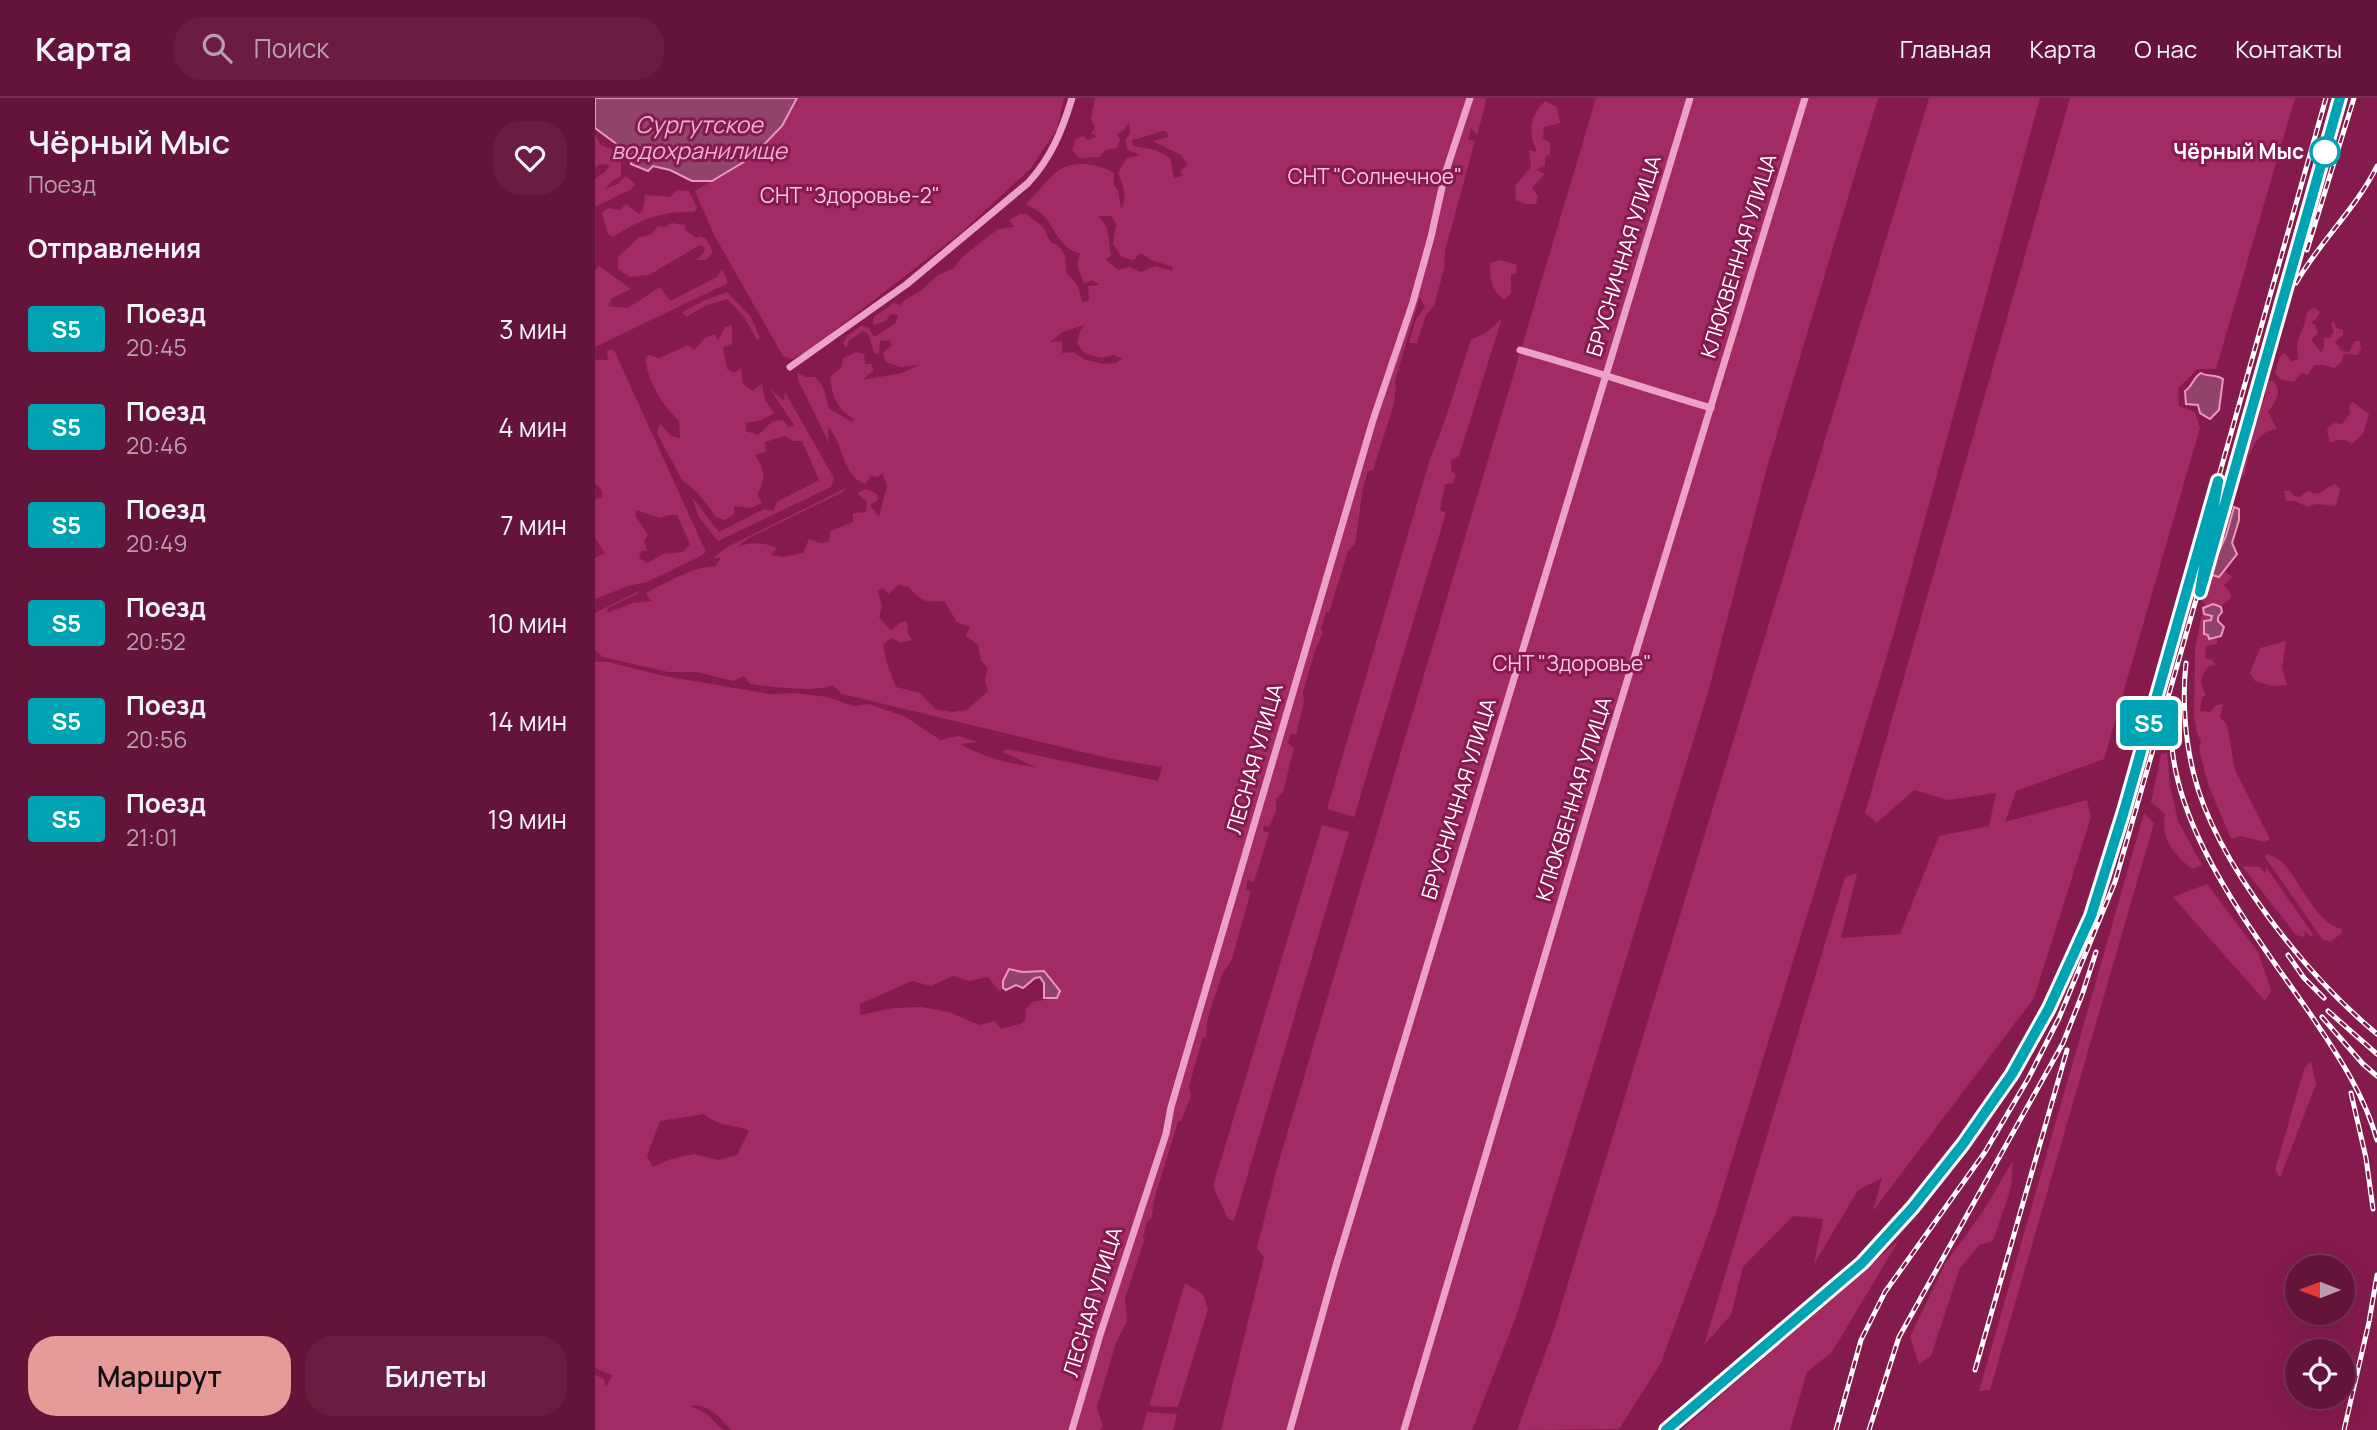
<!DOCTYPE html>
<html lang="ru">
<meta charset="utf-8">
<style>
body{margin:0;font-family:Manrope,sans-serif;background:#6a1d41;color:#f1f3f6;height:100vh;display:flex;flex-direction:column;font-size:26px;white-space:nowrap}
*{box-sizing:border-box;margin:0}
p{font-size:23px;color:#bb9eae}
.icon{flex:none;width:38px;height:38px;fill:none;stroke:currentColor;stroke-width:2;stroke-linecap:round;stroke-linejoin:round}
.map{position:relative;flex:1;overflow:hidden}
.side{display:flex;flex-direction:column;background:#641439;width:595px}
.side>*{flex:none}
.badge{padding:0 14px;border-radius:5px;font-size:24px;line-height:46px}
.needle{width:46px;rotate:270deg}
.tools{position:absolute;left:1690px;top:1157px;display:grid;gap:14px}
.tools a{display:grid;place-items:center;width:70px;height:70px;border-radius:50%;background:#641439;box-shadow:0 7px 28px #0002,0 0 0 2px #783353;font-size:35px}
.map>.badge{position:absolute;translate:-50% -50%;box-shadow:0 0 0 4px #fff}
h2{padding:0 28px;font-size:26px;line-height:63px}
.round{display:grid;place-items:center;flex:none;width:74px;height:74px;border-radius:28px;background:#6a1d41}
.overview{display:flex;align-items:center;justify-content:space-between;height:119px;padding:0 28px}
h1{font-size:33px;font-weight:600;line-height:52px}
.cta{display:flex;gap:14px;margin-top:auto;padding:14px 28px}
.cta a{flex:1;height:80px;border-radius:28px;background:#e69b98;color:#111;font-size:28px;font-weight:600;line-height:80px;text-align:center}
.cta a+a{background:#6a1d41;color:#f1f3f6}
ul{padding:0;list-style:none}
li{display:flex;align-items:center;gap:21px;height:98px;padding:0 28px}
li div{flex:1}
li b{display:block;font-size:26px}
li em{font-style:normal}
li .badge{min-width:77px;font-weight:700;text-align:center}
header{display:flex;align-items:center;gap:42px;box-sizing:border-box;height:98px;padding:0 35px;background:#641439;border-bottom:2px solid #783353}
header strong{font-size:33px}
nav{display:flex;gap:38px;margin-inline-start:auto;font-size:24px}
.search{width:490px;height:63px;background:#6a1d41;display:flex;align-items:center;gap:18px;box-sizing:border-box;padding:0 24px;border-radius:28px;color:#bb9eae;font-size:26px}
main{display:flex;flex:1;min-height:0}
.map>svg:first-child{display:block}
.green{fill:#a22b63;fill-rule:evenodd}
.water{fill:#924468;stroke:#ed95c0;stroke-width:2}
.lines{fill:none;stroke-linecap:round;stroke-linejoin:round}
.street{stroke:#eba2c5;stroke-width:7}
.rail-casing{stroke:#fff;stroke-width:5}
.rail{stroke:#851b4c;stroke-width:2.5;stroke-dasharray:8;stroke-linecap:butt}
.line-casing{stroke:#fff;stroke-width:16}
.line{stroke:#00a3b4;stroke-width:10}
.stop-dot{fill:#fff;stroke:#00a3b4;stroke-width:3.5}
.labels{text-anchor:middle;stroke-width:6;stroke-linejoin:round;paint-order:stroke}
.stop-label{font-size:21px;font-weight:bold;fill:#fff;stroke:#851b4c;text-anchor:end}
.park-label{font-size:21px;fill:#f8c7df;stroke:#851b4c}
.street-label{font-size:21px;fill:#fff;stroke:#851b4c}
.water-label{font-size:23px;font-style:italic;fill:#f3aecf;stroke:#851b4c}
</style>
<header>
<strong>Карта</strong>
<div class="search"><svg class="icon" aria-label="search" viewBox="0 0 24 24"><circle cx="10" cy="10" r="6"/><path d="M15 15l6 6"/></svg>Поиск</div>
<nav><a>Главная</a><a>Карта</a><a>О нас</a><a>Контакты</a></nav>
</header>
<main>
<section class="side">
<div class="overview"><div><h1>Чёрный Мыс</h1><p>Поезд</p></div><a class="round"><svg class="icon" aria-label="heart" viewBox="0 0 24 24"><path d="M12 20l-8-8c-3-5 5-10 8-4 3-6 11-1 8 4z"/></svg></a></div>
<h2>Отправления</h2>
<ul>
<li><span class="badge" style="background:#00a3b4;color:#fff">S5</span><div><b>Поезд</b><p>20:45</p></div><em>3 мин</em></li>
<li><span class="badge" style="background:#00a3b4;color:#fff">S5</span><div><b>Поезд</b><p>20:46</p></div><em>4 мин</em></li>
<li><span class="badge" style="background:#00a3b4;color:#fff">S5</span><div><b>Поезд</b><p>20:49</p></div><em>7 мин</em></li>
<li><span class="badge" style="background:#00a3b4;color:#fff">S5</span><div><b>Поезд</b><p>20:52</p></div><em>10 мин</em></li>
<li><span class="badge" style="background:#00a3b4;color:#fff">S5</span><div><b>Поезд</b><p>20:56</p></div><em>14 мин</em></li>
<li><span class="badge" style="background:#00a3b4;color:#fff">S5</span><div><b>Поезд</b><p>21:01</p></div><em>19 мин</em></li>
</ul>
<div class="cta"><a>Маршрут</a><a>Билеты</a></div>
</section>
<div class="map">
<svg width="1782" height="1332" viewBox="0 0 1782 1332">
<rect width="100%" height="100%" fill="#851b4c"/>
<g class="green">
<polygon points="202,0 469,0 462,31 436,70 367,134 214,252 197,261 188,258 119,137 100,93 157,59 187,28"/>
<path d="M500,0H891L890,8L882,37L876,30L873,42L880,43L850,153L849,171L839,208L831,217L822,245H814L821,221L830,209L825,199L799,286L801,285L799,306L778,372L773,373L768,390L760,446L753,453L734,514H731L726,531L728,535L721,550L708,594L709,604L701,637L696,635L693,645L699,650L688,694L681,701V713L674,729L669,728L668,733L674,735L659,784L653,782L651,792H656L637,861L628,875L617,906L612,924L611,940L608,939L594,988L596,998L586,1023L583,1024L559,1102L557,1119L552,1124L548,1139L550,1140L530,1200L532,1223L521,1245L502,1309L508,1329L505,1332H136C126,1320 112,1305 96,1308L112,1316L128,1332H0V1277L9,1281L11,1290L17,1277L0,1270V564H13L69,578L175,596L200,595L232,599L258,608L274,606L311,619L345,642L363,638L384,644L365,646C388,659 414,666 441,669L407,654L412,651L563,683L567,669L517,661L247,596L237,587C225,595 172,588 155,586L149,578L138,583L102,574H73L8,559L0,552V515L44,493L42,496L13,510L12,515L37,505L56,503L51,495C66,487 104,466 120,469L126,460H118L132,449L251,390L248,394L154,440L142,449C156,444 167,444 182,450L176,457L189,459L208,455L214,441L225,445L234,444L235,433L258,424V415L271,414L272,404L262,395L271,391L282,396L283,402L275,407L284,419L292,387L287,375L283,379L275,378L271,386C247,379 249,345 233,329L234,345L203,282L202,275L211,279H220C229,287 232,298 233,310L257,324L259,321C242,311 237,298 235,279L247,269L248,260L261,254L269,256L270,266H276L279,272L267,282L307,275L324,267L305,269L291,264L288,255L297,247L294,242L285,243L284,256L279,255L273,236L268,233L254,243L251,250L248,245L253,237L266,228L274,230L279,239L301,225L303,217L295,216L291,223L278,227L279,219L299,205L305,207L310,202L328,191L343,177L359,170L367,159L403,131L419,129L414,122L425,116H432L448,129L456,145L463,147L470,157L472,176L483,188L487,204L494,203L493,188L505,187L497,182L489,186L482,167L485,155C464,151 460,128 446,115C442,112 435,109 431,106C442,96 454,78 466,71C481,62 505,66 519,75V88L523,92L526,111C533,99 528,87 523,75L532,60L545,57L533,52L530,43L535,35L534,24L529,32L522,36L525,42L522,50L510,52L505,59L484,60L477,52L481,41L488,38L493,42L503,38L496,36L500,29L496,21ZM571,33L574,39L558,43L586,57L593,67L585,72L587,78L579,80L575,60L561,52L538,48L537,42C550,40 559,34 571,33ZM503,118H517L521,127L518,146L527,159L538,162L546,155L556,162L578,169L577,173L560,168L546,174L534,169L523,172L510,161L516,158L512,129ZM489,227L485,233L482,245L489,255L506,260L519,257L527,261L521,265L509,266L491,262L478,254L467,255V243L455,244L468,234ZM303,487L314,489C324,503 332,505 349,503L362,524L375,529L371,538L383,547L386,563L393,570L390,582L393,593L372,612L357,614L340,611L325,595L301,589L292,566L288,546L297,540L305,545L317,542L313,536L312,523L304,525L296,533L284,519L287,508L283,493L288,490L294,496ZM415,872L427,874L449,873L462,900L437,904L431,911L430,923L425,926L406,931L400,923L384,927L354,914L326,909L298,910L265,917V906L317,883L336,888L358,878L374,883L393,879L405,894ZM109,1016C127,1031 134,1024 154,1033L142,1057L123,1062L99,1056L76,1061L58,1069L52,1058L65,1023Z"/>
<polygon points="1001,0 1283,0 1173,366 1112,598 921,1219 877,1332 626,1332 669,1159 662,1150 683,1066"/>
<polygon points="1334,0 1445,0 1298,538 1120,1117 1066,1265 1024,1331 922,1332 959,1231"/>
<polygon points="1475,0 1700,0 1621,271 1603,271 1583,290 1584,308 1600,314 1605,330 1509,661 1421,693 1410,724 1492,702 1496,719 1439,900 1278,1113 1287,1080 1263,1092 1219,1166 1228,1121 1198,1118 1148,1169 1136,1217 1109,1247 1250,779 1262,775 1246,840 1305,836 1344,738 1394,728 1401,695 1353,702 1319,692 1282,725 1270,715"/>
<path d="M950,3L962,9L965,25L949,29L948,40L955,45V56L950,59V68L941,72L950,76L937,90L943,98L941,106H931L921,102L920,88L936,69L934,52L942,54C933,33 934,19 950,3Z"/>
<path d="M0,37L6,47L19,52L26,65V78L17,83L10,91L23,86L31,78L40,86L36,92C23,96 13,104 0,108V81L10,74L15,67L6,66L0,69Z"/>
<path d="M82,92L94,93L102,110L99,114C70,112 41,123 18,139L13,136L7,115L13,110L25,112L31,106L44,116L48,112L50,97L75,99Z"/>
<polygon points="76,125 90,127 90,132 101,140 106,138 111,141 118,154 111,162 101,162 108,156 110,150 105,147 54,177 35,179 23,171 23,159 43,140 57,136 63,128 71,129"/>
<path d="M906,162L922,167L921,175L916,177V195L910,202C896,193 895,181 895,165Z"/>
<polygon points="4,168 36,191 17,200 13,208 33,210 65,189 75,203 122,179 127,171 133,185 0,249 0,173"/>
<polygon points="132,194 156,219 165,240 162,242 150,220 132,201 110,208 91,219 87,214 108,203"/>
<path d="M1719,209L1725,214L1721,221L1716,224L1721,228L1723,236L1716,241L1726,255L1729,250V240H1735L1739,233L1736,228L1738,222L1742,230L1748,232V237L1740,244L1747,253L1754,254L1760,243H1765L1766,251L1763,257L1749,256L1746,265L1739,270L1729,267H1719L1713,277L1706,275L1699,284L1687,282L1680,276L1684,260L1689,255L1696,263L1704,261C1697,242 1711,232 1712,214Z"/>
<path d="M907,220L864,358L856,362V373L861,377L858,385L850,386L845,412L851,415L759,719L732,711L835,361C852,322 862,282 876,242L892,234Z"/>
<path d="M137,227V246L128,249L132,271L139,275L146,270L148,286L158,293L167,285L170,302L179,315L167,322L151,325V333L163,337L178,323L188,322L194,329L199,327L175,291L189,303L190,294L239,380L236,389L123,443L104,419L97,399L124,434L169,411L178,413L182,404L224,382L207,343H199L190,338L170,344L171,354L160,357C169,370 172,381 162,396L167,405L156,410L139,408V416L130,422L121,419L103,395L87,382L62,335L65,326L76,338L85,340L84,323C67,307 54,285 50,262L53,257L64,260L93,247L99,252L110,240L120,236L123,243L130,229Z"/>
<path d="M12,252H19L111,454L106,458L52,484L33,488L0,501V460L10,455L0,440V402L7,399V392L0,385V262H13ZM41,412L65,420L74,417H82L95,446L88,454L69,456L52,465L44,460L46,453H52L49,443L53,437L40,417Z"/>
<path d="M1672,283H1679C1687,296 1681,303 1673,314L1682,331C1678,332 1674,332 1670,335C1658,342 1651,363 1650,376L1645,380V370L1662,307L1670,300L1669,289Z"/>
<path d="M1758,304L1774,316L1768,336L1757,346C1749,340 1744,341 1735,345L1732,331L1739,325L1747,326L1755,315L1754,308Z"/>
<path d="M1740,386L1745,391L1741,408L1721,406L1712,409L1701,403H1691L1689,393H1695L1699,398L1705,399L1713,393C1727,400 1728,390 1740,386Z"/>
<polygon points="1629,473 1637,479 1629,487 1635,494 1636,500 1626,509 1618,507 1612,509 1608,504 1614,479 1624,479"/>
<path d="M1609,516L1617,518L1613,537L1614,541L1622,539V546L1611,548L1610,560L1617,562L1621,567L1614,568C1605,578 1604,585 1611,597L1607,600L1605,613L1615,614L1621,607L1628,606L1625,619L1632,627L1640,672L1675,741L1670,744L1646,738L1636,741L1613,686L1604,651L1606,643L1602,635L1599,618L1600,551L1606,519Z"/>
<polygon points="1691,543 1687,569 1692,587 1677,588 1660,583 1655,575 1665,550"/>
<path d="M1572,655L1575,687L1583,723L1607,767L1597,771C1579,756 1565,741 1570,716L1556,704L1566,656Z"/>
<polygon points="1549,715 1559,725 1395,1292 1384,1293"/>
<polygon points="727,727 754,734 639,1123 633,1121 618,1088"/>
<path d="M1672,756C1677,758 1683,760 1687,764C1705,782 1721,826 1747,831V835L1735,844L1727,841L1670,759Z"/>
<polygon points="1647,768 1665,769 1670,775 1671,769 1718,836 1716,839 1710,833 1709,839 1701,837"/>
<polygon points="1612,786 1663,854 1676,892 1670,903 1578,799"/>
<polygon points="1716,963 1721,986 1685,1080 1680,1072 1709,971"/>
<polygon points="1418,1062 1416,1090 1398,1143 1384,1147 1365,1170 1336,1258 1324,1266 1315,1239 1350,1166 1389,1112"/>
<polygon points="1304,1142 1237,1254 1212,1274 1195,1332 1086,1332"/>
<polygon points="590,1185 608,1196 613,1211 583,1309 554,1308"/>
<polygon points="552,1314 582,1316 578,1332 547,1332"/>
</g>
<g class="water">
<polygon points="0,0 202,0 187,28 157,59 117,83 97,83 75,72 58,68 53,73 36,66 35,56 0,30"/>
<path d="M1606,275C1613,279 1620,276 1628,281L1624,312L1615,321L1605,315L1603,307L1591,306L1590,293C1598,288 1598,279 1606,275Z"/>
<polygon points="1639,409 1644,411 1644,422 1637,445 1642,456 1624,479 1617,477 1618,466 1631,438"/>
<polygon points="1618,506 1626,509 1627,514 1623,519 1623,523 1629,529 1626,538 1614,541 1613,537 1609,536 1609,523 1616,522 1617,518 1609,516 1608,510"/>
<polygon points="414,871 427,874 449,873 465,893 462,900 449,900 449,885 445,879 440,880 428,890 421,887 411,892 408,890 408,883"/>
</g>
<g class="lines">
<g class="street">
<path d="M925,252C989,270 1052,291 1116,310"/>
<path d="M195,269L312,186L433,85C456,60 467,33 477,0"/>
<polyline points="477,1332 505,1237 571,1036 576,1009 778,322 818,204 836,139 850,76 875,0"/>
<polyline points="695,1332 740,1171 1095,0"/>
<polyline points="809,1332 1008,662 1210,0"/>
</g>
<defs>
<g id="rail">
<polyline points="1712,152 1759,0"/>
<path d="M1701,185C1725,143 1761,111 1782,68"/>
<path d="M1591,565C1587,601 1590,642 1599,677C1621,765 1712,878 1782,936"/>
<path d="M1578,606C1561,715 1660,835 1718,920C1744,959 1769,996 1782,1042"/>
<polyline points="1693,857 1709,880 1729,900"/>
<polyline points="1733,913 1782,956"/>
<polyline points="1727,919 1768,966 1782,978"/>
<polyline points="1756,995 1771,1060 1778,1111"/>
<polyline points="1380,1272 1472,952"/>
<polyline points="1071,1332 1267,1165 1318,1109 1368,1046 1417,976 1454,910 1496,818 1529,713 1731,0"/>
<polyline points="1241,1332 1266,1242 1290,1194 1390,1054 1433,981 1464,920 1520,784 1745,0"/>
<polyline points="1274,1332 1304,1239 1468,945 1487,897 1501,854"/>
<polyline points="1749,1332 1774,1224 1782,1177"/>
</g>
</defs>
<use href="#rail" class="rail-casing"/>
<use href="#rail" class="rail"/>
</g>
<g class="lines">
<defs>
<polyline id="line" points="1071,1332 1267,1165 1318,1109 1368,1046 1417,976 1454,910 1496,818 1529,713 1623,383 1605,494 1745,0"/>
</defs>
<use href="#line" class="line-casing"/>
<use href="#line" class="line"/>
</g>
<circle class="stop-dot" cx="1730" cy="54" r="14"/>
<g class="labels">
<g class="stop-label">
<text x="1709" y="61">Чёрный Мыс</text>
</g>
<g class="park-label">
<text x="780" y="86">СНТ "Солнечное"</text>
<text x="255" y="105">СНТ "Здоровье-2"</text>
<text x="977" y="573">СНТ "Здоровье"</text>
</g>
<g class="street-label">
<text transform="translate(1029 158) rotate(-73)" y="7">БРУСНИЧНАЯ УЛИЦА</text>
<text transform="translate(1144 158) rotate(-73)" y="7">КЛЮКВЕННАЯ УЛИЦА</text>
<text transform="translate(660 661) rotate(-74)" y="7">ЛЕСНАЯ УЛИЦА</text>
<text transform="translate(864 701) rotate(-73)" y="7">БРУСНИЧНАЯ УЛИЦА</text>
<text transform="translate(979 701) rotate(-73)" y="7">КЛЮКВЕННАЯ УЛИЦА</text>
<text transform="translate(498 1204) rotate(-73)" y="7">ЛЕСНАЯ УЛИЦА</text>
</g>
<g class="water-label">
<text x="104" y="35">Сургутское<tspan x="104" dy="26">водохранилище</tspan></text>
</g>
</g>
</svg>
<div class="tools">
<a><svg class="needle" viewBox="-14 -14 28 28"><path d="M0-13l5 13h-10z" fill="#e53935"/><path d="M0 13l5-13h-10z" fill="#bb9eae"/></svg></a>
<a><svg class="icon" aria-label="locate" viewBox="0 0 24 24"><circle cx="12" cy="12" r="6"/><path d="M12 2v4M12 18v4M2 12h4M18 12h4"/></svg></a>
</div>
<b class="badge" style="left:1554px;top:625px;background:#00a3b4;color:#fff">S5</b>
</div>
</main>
